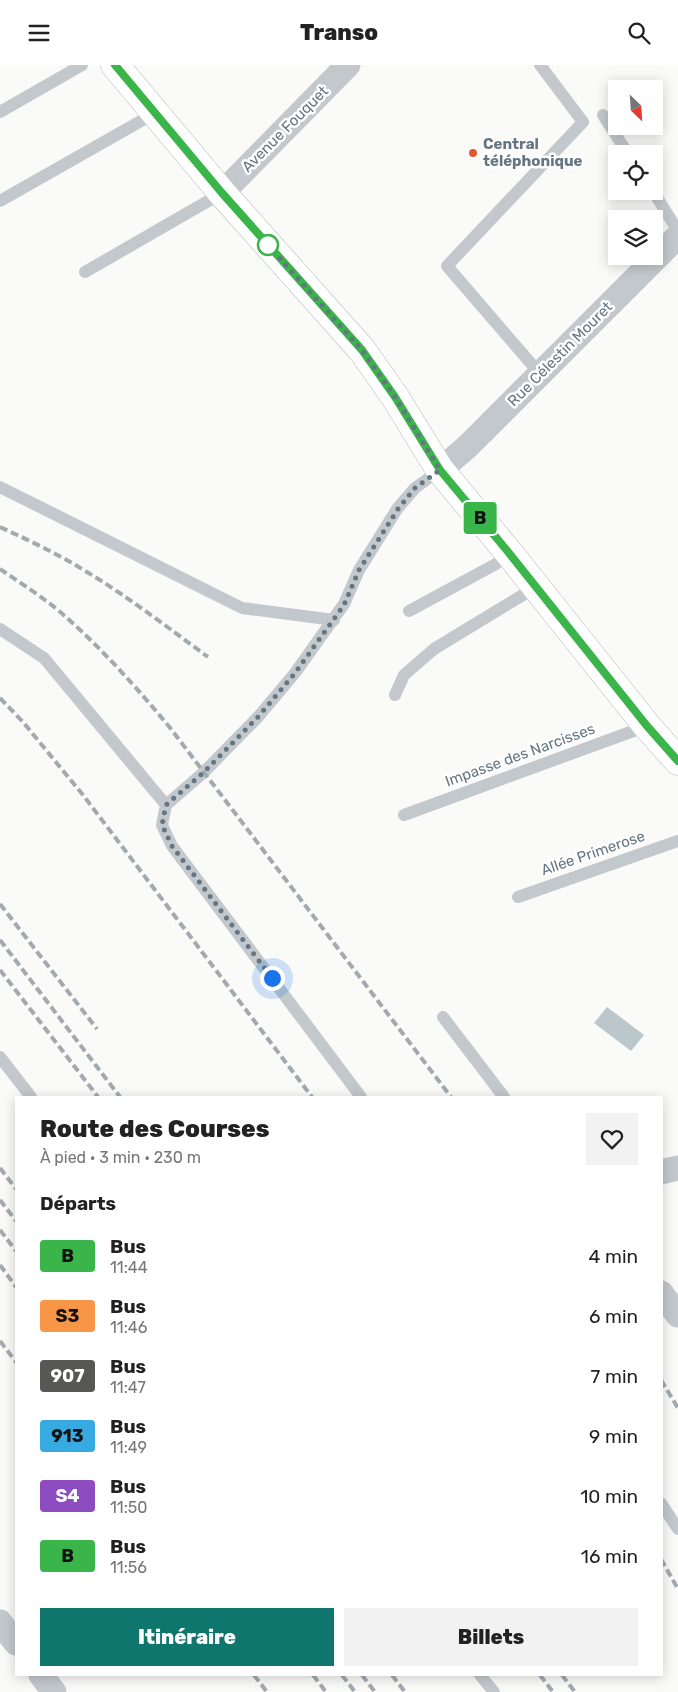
<!DOCTYPE html>
<html lang="fr">
<meta charset="utf-8">
<style>
body{margin:0;font-family:Rubik,sans-serif;background:#f2f2f2;color:#222;height:100vh;display:flex;flex-direction:column;font-size:19px;white-space:nowrap}
*{box-sizing:border-box;margin:0}
p{font-size:16px;color:#767676}
.icon{flex:none;width:28px;height:28px;fill:none;stroke:currentColor;stroke-width:2;stroke-linecap:round;stroke-linejoin:round}
.map{position:relative;flex:1;overflow:hidden}
.panel{position:absolute;left:15px;top:1031px;width:648px;height:580px;display:flex;flex-direction:column;background:#fff;border-radius:0px;box-shadow:0 2px 12px #0003}
.panel>*{flex:none}
.badge{padding:0 10px;border-radius:4px;font-size:18px;line-height:32px}
.needle{width:32px;rotate:155deg}
.controls{position:absolute;left:608px;top:15px;display:grid;gap:10px}
.controls a{display:grid;place-items:center;width:55px;height:55px;border-radius:0px;background:#fff;box-shadow:0 2px 12px #0003;font-size:25px}
.you{position:absolute;width:25px;height:25px;margin:-12px;border:4px solid #fff;border-radius:50%;background:#1a73e8;box-shadow:0 0 0 8px #1a73e833}
.map>.badge{position:absolute;translate:-50% -50%;box-shadow:0 0 0 2px #fff}
h2{padding:0 25px;font-size:19px;line-height:45px}
.round{display:grid;place-items:center;flex:none;width:52px;height:52px;border-radius:0px;background:#f2f2f2}
.head{display:flex;align-items:center;justify-content:space-between;height:85px;padding:0 25px}
h1{font-size:24px;font-weight:800;line-height:38px}
.action{display:flex;gap:10px;margin-top:auto;padding:10px 25px}
.action a{flex:1;height:58px;border-radius:0px;background:#0f766e;color:#fff;font-size:20px;font-weight:800;line-height:58px;text-align:center}
.action a+a{background:#f2f2f2;color:#222}
ul{padding:0;list-style:none}
li{display:flex;align-items:center;gap:15px;height:60px;padding:0 25px}
li div{flex:1}
li b{display:block;font-size:19px}
li em{font-style:normal}
li .badge{min-width:55px;font-weight:700;text-align:center}
header{display:flex;justify-content:space-between;align-items:center;height:65px;padding:0 25px;background:#fff;font-size:22px;font-weight:800}
.map>svg:first-child{display:block}
.water{fill:#bbc7cb}
.lines{fill:none;stroke-linecap:round;stroke-linejoin:round}
.secondary-casing{stroke:#b3babf;stroke-width:29}
.lane{stroke:#c3c8cc;stroke-width:12}
.street{stroke:#c3c8cc;stroke-width:25}
.secondary{stroke:#fff;stroke-width:28}
.rail{stroke:#a2aab0;stroke-width:4;stroke-dasharray:8 4;stroke-linecap:butt}
.line-casing{stroke:#fff;stroke-width:11}
.line{stroke:#3ab54a;stroke-width:8}
.walk{stroke:#657683;stroke-width:5;stroke-dasharray:0 9}
.poi-dot{fill:#e4572e;stroke:#fff;stroke-width:2}
.stop-dot{fill:#fff;stroke:#3ab54a;stroke-width:2.5}
.labels{text-anchor:middle;stroke-width:5;stroke-linejoin:round;paint-order:stroke}
.street-label{font-size:15px;fill:#657683;stroke:#fff}
.poi-label{font-size:15px;font-weight:bold;fill:#657683;stroke:#fff;text-anchor:start}
</style>
<header><svg class="icon" aria-label="menu" viewBox="0 0 24 24"><path d="M4 6h16M4 12h16M4 18h16"/></svg>Transo<svg class="icon" aria-label="search" viewBox="0 0 24 24"><circle cx="10" cy="10" r="6"/><path d="M15 15l6 6"/></svg></header>
<div class="map">
<svg width="678" height="1627" viewBox="0 0 678 1627">
<rect width="100%" height="100%" fill="#fafaf8"/>
<polygon class="water" points="607,942 644,970 631,986 594,958"/>
<g class="lines">
<defs>
<polyline id="secondary" points="115,0 222,128 362,285 395,332 440,405 509,488 647,661 678,696"/>
</defs>
<use href="#secondary" class="secondary-casing"/>
<g class="lane">
<polyline points="540,0 583,57 447,201 540,309"/>
<polyline points="0,47 82,0"/>
<polyline points="603,50 628,89"/>
<polyline points="653,126 678,166"/>
<polyline points="0,136 155,48"/>
<polyline points="85,207 222,128"/>
<polyline points="0,422 242,543 334,555"/>
<polyline points="409,546 496,499 509,488"/>
<polyline points="0,564 44,593 166,740"/>
<polyline points="395,630 404,610 434,584 536,522"/>
<polyline points="404,750 647,661"/>
<polyline points="518,832 678,776"/>
<polyline points="443,952 504,1032"/>
<polyline points="0,992 31,1032"/>
<polyline points="361,1032 172,781 162,760 166,740 203,708 258,652 295,608 344,539 359,505 397,444 415,423 440,405"/>
<polyline points="661,1438 678,1464"/>
<polyline points="480,1610 494,1627"/>
</g>
<g class="street">
<polyline points="222,128 348,0"/>
<polyline points="440,405 467,382 678,171"/>
<polyline points="661,1107 678,1103"/>
<polyline points="661,1228 678,1250"/>
<polyline points="0,1557 16,1578"/>
<polyline points="41,1610 54,1627"/>
</g>
<use href="#secondary" class="secondary"/>
<g class="rail">
<path d="M0,462C28,475 56,488 82,504C126,530 167,562 208,592"/>
<path d="M0,504C22,519 46,534 66,552C104,586 138,624 171,664L451,1032"/>
<polyline points="0,633 23,657 83,730 312,1032"/>
<polyline points="0,839 97,964"/>
<polyline points="0,875 120,1032"/>
<polyline points="0,905 98,1032"/>
<polyline points="0,1103 16,1124"/>
<polyline points="0,1135 16,1156"/>
<polyline points="0,1165 16,1186"/>
<polyline points="0,1200 16,1222"/>
<polyline points="0,1276 16,1297"/>
<polyline points="661,1315 678,1343"/>
<polyline points="661,1494 678,1524"/>
<polyline points="254,1610 267,1627"/>
<polyline points="313,1610 326,1627"/>
<polyline points="342,1610 355,1627"/>
<polyline points="362,1610 375,1627"/>
<polyline points="392,1610 405,1627"/>
<polyline points="540,1610 553,1627"/>
<polyline points="562,1610 575,1627"/>
</g>
</g>
<g class="lines">
<defs>
<polyline id="line" points="115,0 222,128 362,285 395,332 440,405 509,488 647,661 678,696"/>
</defs>
<use href="#line" class="line-casing"/>
<use href="#line" class="line"/>
<polyline class="walk" points="268,180 362,285 395,332 440,405 415,423 398,444 359,505 344,540 295,608 258,652 203,708 166,740 162,760 172,781 272,913"/>
</g>
<circle class="poi-dot" cx="473" cy="88" r="5"/>
<circle class="stop-dot" cx="268" cy="180" r="10"/>
<g class="labels">
<g class="street-label">
<text transform="translate(285 64) rotate(-45)" y="5">Avenue Fouquet</text>
<text transform="translate(560 289) rotate(-45)" y="5">Rue Célestin Mouret</text>
<text transform="translate(520 690) rotate(-20)" y="5">Impasse des Narcisses</text>
<text transform="translate(593 788) rotate(-19)" y="5">Allée Primerose</text>
</g>
<g class="poi-label">
<text x="483" y="84">Central<tspan x="483" dy="17">téléphonique</tspan></text>
</g>
</g>
</svg>
<div class="controls">
<a><svg class="needle" viewBox="-14 -14 28 28"><path d="M0-13l5 13h-10z" fill="#e53935"/><path d="M0 13l5-13h-10z" fill="#767676"/></svg></a>
<a><svg class="icon" aria-label="locate" viewBox="0 0 24 24"><circle cx="12" cy="12" r="6"/><path d="M12 2v4M12 18v4M2 12h4M18 12h4"/></svg></a>
<a><svg class="icon" aria-label="layers" viewBox="0 0 24 24"><path d="M12 4l9 5-9 5-9-5zM3 14l9 5 9-5"/></svg></a>
</div>
<div class="you" style="left:272px;top:913px"></div>
<b class="badge" style="left:480px;top:453px;background:#3ab54a;color:#111">B</b>
<section class="panel">
<div class="head"><div><h1>Route des Courses</h1><p>À pied · 3 min · 230 m</p></div><a class="round"><svg class="icon" aria-label="heart" viewBox="0 0 24 24"><path d="M12 20l-8-8c-3-5 5-10 8-4 3-6 11-1 8 4z"/></svg></a></div>
<h2>Départs</h2>
<ul>
<li><span class="badge" style="background:#3ab54a;color:#111">B</span><div><b>Bus</b><p>11:44</p></div><em>4 min</em></li>
<li><span class="badge" style="background:#f79646;color:#111">S3</span><div><b>Bus</b><p>11:46</p></div><em>6 min</em></li>
<li><span class="badge" style="background:#575756;color:#fff">907</span><div><b>Bus</b><p>11:47</p></div><em>7 min</em></li>
<li><span class="badge" style="background:#37aae1;color:#111">913</span><div><b>Bus</b><p>11:49</p></div><em>9 min</em></li>
<li><span class="badge" style="background:#8d4cbf;color:#fff">S4</span><div><b>Bus</b><p>11:50</p></div><em>10 min</em></li>
<li><span class="badge" style="background:#3ab54a;color:#111">B</span><div><b>Bus</b><p>11:56</p></div><em>16 min</em></li>
</ul>
<div class="action"><a>Itinéraire</a><a>Billets</a></div>
</section>
</div>
